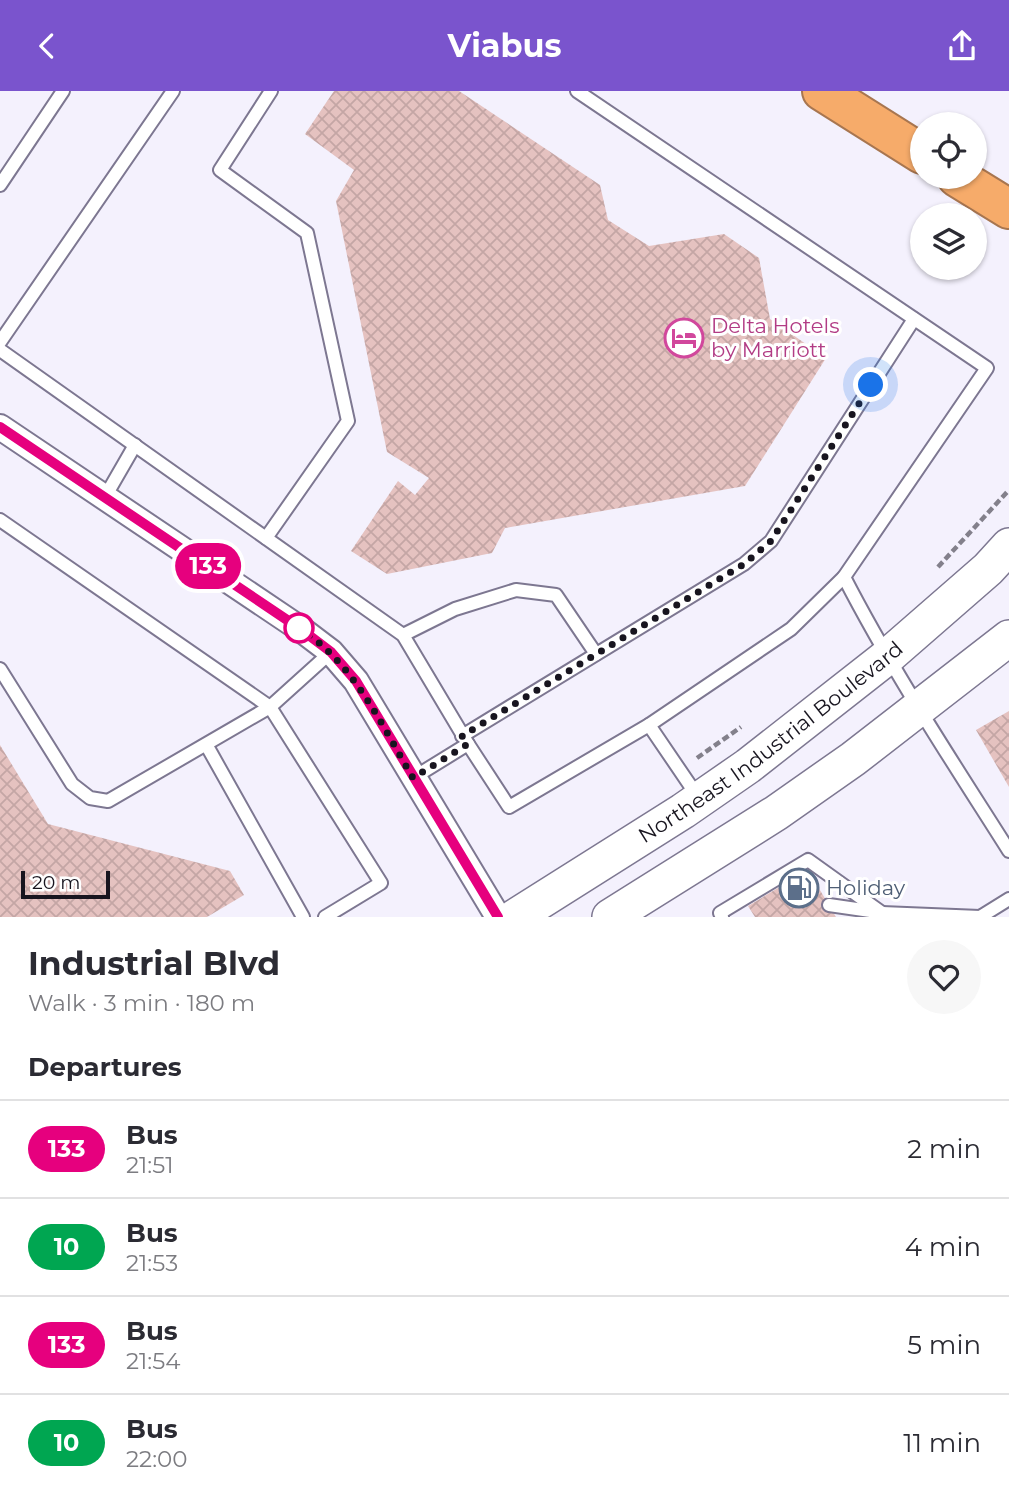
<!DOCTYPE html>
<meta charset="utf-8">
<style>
body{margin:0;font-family:Montserrat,sans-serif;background:#f7f7f7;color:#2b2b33;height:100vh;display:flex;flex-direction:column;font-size:26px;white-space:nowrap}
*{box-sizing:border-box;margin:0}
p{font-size:23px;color:#7c7c81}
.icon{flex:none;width:38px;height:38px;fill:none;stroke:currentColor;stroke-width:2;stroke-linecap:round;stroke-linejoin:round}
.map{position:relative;height:826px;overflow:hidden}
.drawer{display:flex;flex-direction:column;background:#fff;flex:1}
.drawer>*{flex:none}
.badge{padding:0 14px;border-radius:23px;font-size:24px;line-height:46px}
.fabs{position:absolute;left:910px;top:21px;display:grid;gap:14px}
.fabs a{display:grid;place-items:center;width:77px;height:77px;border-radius:50%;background:#fff;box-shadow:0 2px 5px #0004;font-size:35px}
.scale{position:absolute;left:21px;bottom:18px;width:89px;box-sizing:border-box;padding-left:7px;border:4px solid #18151f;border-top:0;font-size:19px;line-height:24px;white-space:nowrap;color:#18151f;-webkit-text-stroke:5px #fff;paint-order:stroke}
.you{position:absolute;width:35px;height:35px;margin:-18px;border:5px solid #fff;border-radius:50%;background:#1a73e8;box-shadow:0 0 0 10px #1a73e833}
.map>.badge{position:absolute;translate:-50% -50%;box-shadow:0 0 0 4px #fff}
h2{padding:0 28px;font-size:26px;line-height:63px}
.round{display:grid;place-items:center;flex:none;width:74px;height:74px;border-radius:37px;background:#f7f7f7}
.headline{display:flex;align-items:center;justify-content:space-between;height:119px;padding:0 28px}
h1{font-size:33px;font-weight:700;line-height:52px}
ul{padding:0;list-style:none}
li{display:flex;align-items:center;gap:21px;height:98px;padding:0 28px;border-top:2px solid #e1e1e2}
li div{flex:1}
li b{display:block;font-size:26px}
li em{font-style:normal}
li .badge{min-width:77px;font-weight:700;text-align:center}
header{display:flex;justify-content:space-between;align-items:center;height:91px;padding:0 28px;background:#7a54cd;color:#fff;font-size:32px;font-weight:700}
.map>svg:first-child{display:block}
.building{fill:url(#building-cross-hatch)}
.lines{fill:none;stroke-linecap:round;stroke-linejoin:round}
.lane-casing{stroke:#7d7791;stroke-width:16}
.street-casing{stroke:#7d7791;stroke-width:28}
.secondary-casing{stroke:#7d7791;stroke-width:38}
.highway-casing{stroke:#a87650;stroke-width:42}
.path{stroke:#83808b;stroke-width:4.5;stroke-dasharray:7 3.5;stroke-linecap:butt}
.lane{stroke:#fff;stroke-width:12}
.street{stroke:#fff;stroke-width:24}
.secondary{stroke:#fff;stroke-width:35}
.highway{stroke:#f6ab6a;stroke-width:38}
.line-casing{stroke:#fff;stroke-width:16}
.line{stroke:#e6007e;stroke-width:10}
.walk{stroke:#18151f;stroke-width:7;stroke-dasharray:0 12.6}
.stop-dot{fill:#fff;stroke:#e6007e;stroke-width:3.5}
.labels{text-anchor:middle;stroke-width:6;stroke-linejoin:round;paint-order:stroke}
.hotel-label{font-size:21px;fill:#b23c85;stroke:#fff;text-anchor:start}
.street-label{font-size:21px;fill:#18151f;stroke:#fff}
.service-label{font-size:21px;fill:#4e5e75;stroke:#fff;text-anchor:start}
</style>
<header><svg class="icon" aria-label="back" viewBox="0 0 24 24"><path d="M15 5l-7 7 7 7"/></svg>Viabus<svg class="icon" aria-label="share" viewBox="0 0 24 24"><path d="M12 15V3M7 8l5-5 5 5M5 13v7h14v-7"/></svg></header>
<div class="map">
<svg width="1009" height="826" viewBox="0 0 1009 826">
<defs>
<pattern id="building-cross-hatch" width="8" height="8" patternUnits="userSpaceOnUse" patternTransform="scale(1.75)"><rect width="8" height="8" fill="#e5c2c0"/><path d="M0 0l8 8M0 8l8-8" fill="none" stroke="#c4a6a5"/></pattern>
</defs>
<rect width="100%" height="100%" fill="#f4f1fd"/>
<g class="building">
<polygon points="334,0 459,0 600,94 608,129 649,155 724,143 759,167 770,228 826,267 745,395 505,437 492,462 387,483 351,460 398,390 415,404 429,387 387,361 336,110 354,79 305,43"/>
<polygon points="1009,620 1009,696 976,639"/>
<polygon points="0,654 48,733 230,780 244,804 207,826 0,826"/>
<polygon points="808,779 836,826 755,826 748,815"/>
</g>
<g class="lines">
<defs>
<g id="lane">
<path d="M577,0L987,277L844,486C893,581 952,670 1009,760"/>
<polyline points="0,94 63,0"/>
<polyline points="0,251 173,0"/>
<polyline points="0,259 403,544 468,653"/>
<polyline points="105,406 135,354"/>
<polyline points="0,429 270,616 381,792 325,826"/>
<polyline points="266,447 348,330 307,142 220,79 271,0"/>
<polyline points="403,544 455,518 516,499 556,504 596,563"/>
<polyline points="0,578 72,693 90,707 108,710 270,616 331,561"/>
<polyline points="462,645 744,473 771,450 914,228"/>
<polyline points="207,655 303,826"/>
<polyline points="413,687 468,653 509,716 649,634"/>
<polyline points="698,706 649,634 791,538 844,486"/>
<polyline points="829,814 877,821"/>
<polyline points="722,826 720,822 808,769 882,822 876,826"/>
<polyline points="883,826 882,822 980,826 1009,808"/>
</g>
<polyline id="street" points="0,336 302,539 331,561 356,590 498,826"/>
<g id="secondary">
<path id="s1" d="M515,826L683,720L748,675L887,566L988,478L1009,455"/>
<polyline points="610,826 776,722 853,668 1009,547"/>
</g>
<g id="highway">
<polyline points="822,0 922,63"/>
<polyline points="957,86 1009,118"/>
</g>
</defs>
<use href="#lane" class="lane-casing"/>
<use href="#street" class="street-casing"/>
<use href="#secondary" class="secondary-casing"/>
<use href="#highway" class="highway-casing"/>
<g class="path">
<polyline points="938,476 1009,399"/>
<polyline points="697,667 741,636"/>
</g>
<use href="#lane" class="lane"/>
<use href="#street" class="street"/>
<use href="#secondary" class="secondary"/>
<use href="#highway" class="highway"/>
</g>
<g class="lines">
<defs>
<polyline id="line" points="0,336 302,539 331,561 356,590 498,826"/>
</defs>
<use href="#line" class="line-casing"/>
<use href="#line" class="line"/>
<path class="walk" d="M299,537C354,572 381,633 413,687L468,653L462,645L744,473L771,450L871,294"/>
</g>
<defs>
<symbol id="hotel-ring" viewBox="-11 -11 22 22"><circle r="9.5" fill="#fff" stroke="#d1479c" stroke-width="1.5"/><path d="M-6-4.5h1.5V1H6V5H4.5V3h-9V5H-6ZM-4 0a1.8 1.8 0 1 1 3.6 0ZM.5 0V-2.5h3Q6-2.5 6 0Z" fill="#d1479c"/></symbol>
<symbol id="fuel-ring" viewBox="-11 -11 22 22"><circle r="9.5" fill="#fff" stroke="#5c6f8a" stroke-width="1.5"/><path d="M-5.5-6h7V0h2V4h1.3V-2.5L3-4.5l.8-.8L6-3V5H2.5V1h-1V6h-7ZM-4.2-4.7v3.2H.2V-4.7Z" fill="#5c6f8a"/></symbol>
</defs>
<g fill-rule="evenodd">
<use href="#hotel-ring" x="662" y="225" width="44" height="44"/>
<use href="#fuel-ring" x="777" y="775" width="44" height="44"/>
</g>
<circle class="stop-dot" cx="299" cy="537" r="14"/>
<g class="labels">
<g class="hotel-label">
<text x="711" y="242">Delta Hotels<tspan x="711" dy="24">by Marriott</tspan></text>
</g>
<g class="street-label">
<text dy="7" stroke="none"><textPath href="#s1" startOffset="310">Northeast Industrial Boulevard</textPath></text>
</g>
<g class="service-label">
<text x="826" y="804">Holiday</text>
</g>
</g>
</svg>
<div class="fabs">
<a><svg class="icon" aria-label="locate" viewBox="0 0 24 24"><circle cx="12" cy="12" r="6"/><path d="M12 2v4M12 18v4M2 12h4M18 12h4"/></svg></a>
<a><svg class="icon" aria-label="layers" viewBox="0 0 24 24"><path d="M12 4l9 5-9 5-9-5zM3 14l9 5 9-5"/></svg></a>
</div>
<div class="scale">20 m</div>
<div class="you" style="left:871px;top:294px"></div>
<b class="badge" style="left:208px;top:475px;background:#e6007e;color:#fff">133</b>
</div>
<section class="drawer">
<div class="headline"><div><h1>Industrial Blvd</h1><p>Walk · 3 min · 180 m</p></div><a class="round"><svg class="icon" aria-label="heart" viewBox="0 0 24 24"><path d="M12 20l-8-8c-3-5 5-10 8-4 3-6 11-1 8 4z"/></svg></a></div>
<h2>Departures</h2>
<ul>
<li><span class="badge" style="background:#e6007e;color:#fff">133</span><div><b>Bus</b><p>21:51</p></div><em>2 min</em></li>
<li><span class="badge" style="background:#00a651;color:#fff">10</span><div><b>Bus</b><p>21:53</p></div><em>4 min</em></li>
<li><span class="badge" style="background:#e6007e;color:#fff">133</span><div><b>Bus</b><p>21:54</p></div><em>5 min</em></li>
<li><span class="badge" style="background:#00a651;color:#fff">10</span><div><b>Bus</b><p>22:00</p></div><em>11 min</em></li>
</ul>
</section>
